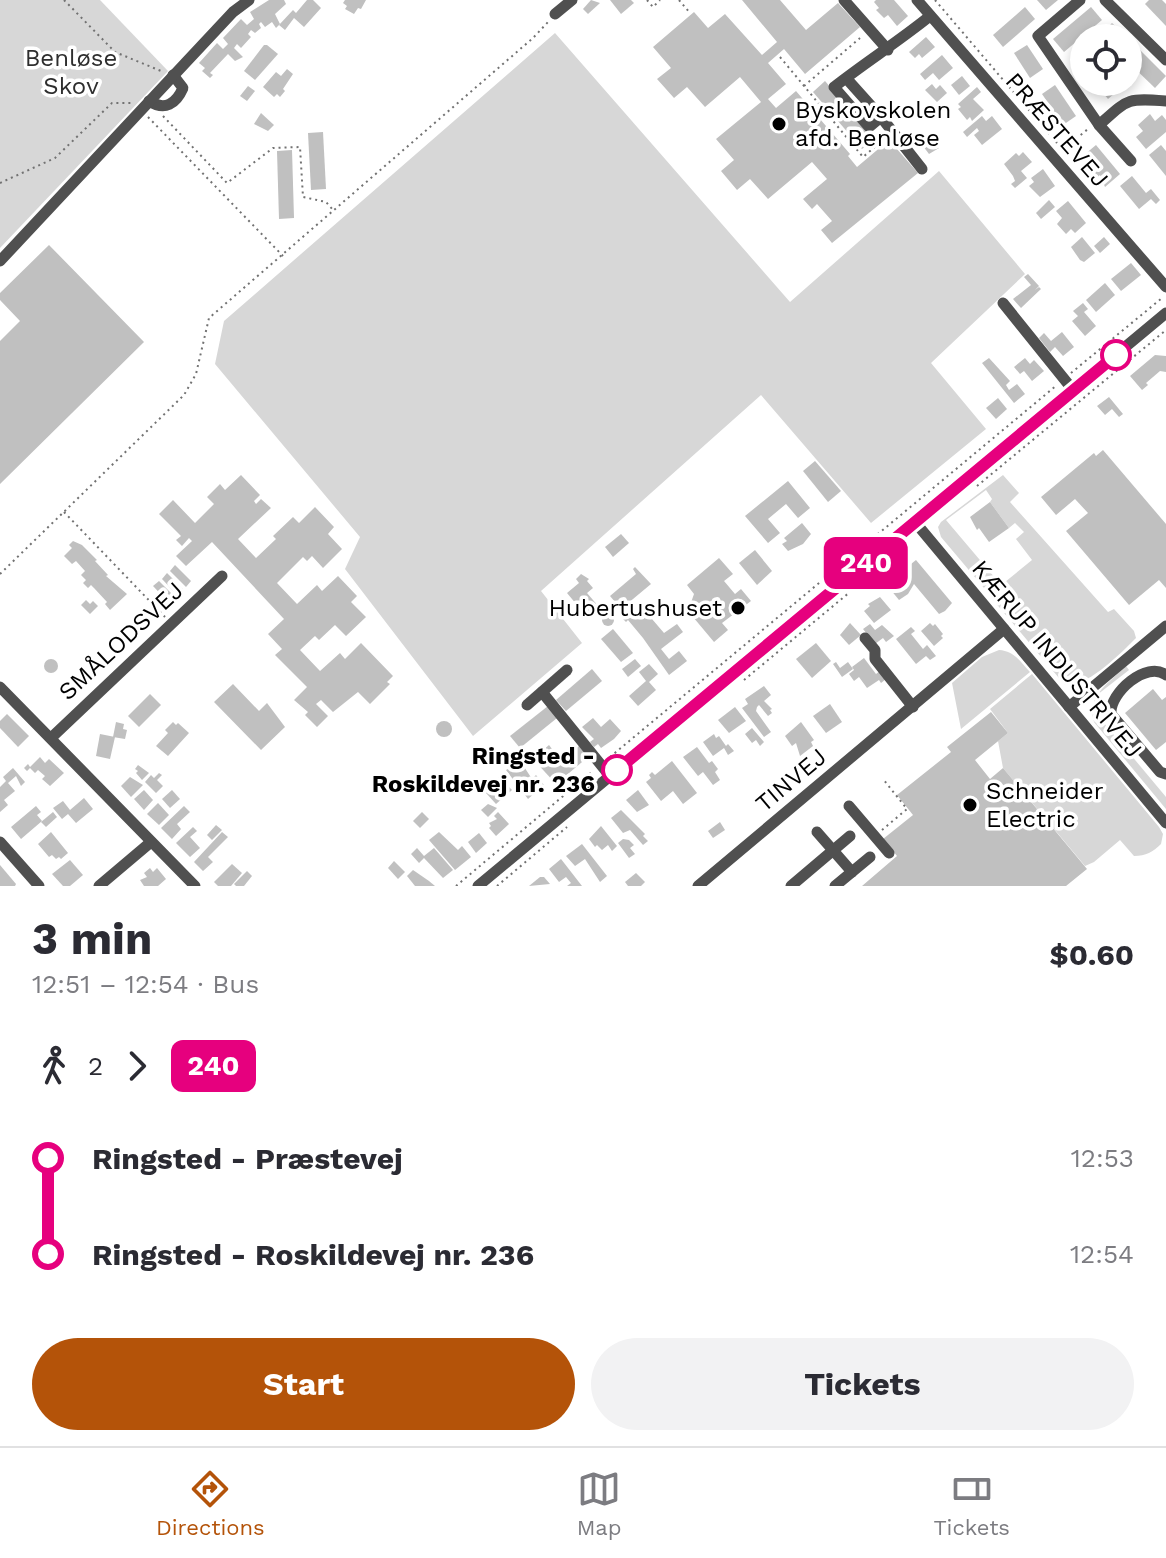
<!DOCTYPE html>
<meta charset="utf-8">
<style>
body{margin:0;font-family:"Work Sans",sans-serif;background:#f2f2f3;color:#2b2b33;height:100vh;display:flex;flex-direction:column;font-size:30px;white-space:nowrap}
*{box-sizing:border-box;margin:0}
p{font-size:26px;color:#7c7c81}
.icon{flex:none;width:44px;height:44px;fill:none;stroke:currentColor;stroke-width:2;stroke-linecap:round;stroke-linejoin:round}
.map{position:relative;height:886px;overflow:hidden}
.sheet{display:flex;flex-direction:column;background:#fff;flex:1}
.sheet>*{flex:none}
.badge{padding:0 16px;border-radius:12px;font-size:28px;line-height:52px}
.buttons{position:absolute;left:1070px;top:24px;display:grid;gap:16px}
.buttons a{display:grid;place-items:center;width:72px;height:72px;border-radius:50%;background:#fff;box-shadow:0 4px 12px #0003;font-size:40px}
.map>.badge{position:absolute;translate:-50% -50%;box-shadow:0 0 0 4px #fff}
.legs{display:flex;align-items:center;gap:12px;height:88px;padding:0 32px;font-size:26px}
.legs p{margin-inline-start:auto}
.headline{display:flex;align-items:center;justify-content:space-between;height:136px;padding:0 32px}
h1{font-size:44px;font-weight:700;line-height:60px}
.action{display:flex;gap:16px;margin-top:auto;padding:16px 32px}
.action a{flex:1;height:92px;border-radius:48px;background:#b45309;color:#fff;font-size:32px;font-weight:700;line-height:92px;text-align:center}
.action a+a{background:#f2f2f3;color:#2b2b33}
ul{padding:0 32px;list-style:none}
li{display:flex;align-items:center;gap:28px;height:96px;font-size:30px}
li i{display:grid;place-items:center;width:12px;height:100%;margin:0 10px;background:currentColor}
li i::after{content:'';width:20px;height:20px;margin:-10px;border:6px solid;border-radius:50%;background:#fff}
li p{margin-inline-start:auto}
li:first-child i{background:linear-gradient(#0000 50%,currentColor 0)}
li:last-child i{background:linear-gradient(currentColor 50%,#0000 0)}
.menu{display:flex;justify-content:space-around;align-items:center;height:112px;border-top:2px solid #e1e1e2;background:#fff;font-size:22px;color:#7c7c81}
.menu a{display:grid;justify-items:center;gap:4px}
.menu .selected{color:#b45309}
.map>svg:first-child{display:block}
.green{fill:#d7d7d7}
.building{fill:#c0c0c0}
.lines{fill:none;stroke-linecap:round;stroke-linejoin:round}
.path{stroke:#727272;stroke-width:2;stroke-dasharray:2 4;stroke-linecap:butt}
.minor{stroke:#505050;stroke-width:11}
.line-1-casing{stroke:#fff;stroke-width:18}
.line-1{stroke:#e6007e;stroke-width:12}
.poi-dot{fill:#000;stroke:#fff;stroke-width:3}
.stop-1-dot{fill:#fff;stroke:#e6007e;stroke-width:4}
.labels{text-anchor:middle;stroke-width:7;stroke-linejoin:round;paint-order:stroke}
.park-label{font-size:24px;fill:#2e2e2e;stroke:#fff}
.poi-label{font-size:24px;fill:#000;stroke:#fff;text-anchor:start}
.street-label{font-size:24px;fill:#000;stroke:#fff}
.stop-label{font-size:24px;font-weight:bold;fill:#000;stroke:#fff;text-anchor:end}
</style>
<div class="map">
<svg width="1166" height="886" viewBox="0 0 1166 886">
<rect width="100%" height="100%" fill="#fff"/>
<g class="green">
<polygon points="0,0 100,0 168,71 0,248"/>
<polygon points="555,33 790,302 939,171 1025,274 931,363 986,429 871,523 761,395 541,591 582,643 473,736 345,569 360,537 215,364 224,321"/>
<path d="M1003,475L1019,493L1010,502L1108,612L1114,609L1134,631L1136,638C1121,653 1085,690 1064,684L989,595L1032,560L1016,539L1024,532L1015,523L1009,528L990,502L992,499L986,490L946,520L996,579L984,588L941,537L938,527L941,522Z"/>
<path d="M999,650C1014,651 1020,661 1030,672L961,729L952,683L982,657Z"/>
<path d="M1126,666L1129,670L1097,695L1095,712L1166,797V809L1094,722C1086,696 1109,683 1126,666Z"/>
<path d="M1032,674L1159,827L1163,834L1161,844C1153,852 1146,856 1134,856L1120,840L1094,862L1085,866L1003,768L998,741L1008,733L990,709Z"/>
</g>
<g class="building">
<polygon points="269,0 284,0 286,4 275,14 280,24 276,28 272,22 265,27 261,22 259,24 261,28 255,33 251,30 248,34 251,37 241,48 237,44 234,48 243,57 235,61 228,54 210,73 213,75 210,78 202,71 205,68 199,63 217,43 223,49 228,44 223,38 241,19 247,25 254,19 250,12"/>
<polygon points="307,0 313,0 321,8 304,27 294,18 285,30 279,25 293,10 296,13"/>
<polygon points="345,0 366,0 361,9 358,8 354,14 345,9 347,6 343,3"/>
<polygon points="591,0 600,3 588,14 583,9"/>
<polygon points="610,0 631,0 634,3 621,14"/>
<polygon points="742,0 780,0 806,30 838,3 860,27 805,74 784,49 768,63 786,84 768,99 776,108 796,91 850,154 848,156 857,167 889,140 918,173 832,243 821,230 832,221 817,204 812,209 803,199 827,179 812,162 768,199 750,179 737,190 721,171 734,160 716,139 761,102 740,77 705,107 687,87 674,98 657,79 671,68 653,47 694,12 708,28 725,14 762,55 777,42"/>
<polygon points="876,0 894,0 908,16 897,26 888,15 884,18 876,10 879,8 874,2"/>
<polygon points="1037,0 1058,0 1046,10"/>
<polygon points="1149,0 1162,0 1166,4 1166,26 1145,4"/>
<polygon points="1025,7 1035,19 1003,47 993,35"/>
<polygon points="1091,7 1102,20 1064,52 1053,39"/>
<polygon points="1112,23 1128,38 1103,38 1100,35"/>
<polygon points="926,37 935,47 922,58 919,54 915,58 909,52"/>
<polygon points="1128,38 1166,76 1155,88 1128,62"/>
<polygon points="264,45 267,45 278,54 255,80 244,71"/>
<polygon points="1027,45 1043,69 1030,78 1014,53"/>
<polygon points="942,55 953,68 939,80 933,73 925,80 920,74"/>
<polygon points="287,69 293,74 283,89 285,91 280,97 277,94 274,97 263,87 276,72 281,76"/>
<polygon points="962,76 970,86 959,95 951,85"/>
<polygon points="825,81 875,139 862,149 813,92"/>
<polygon points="1094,82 1116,82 1121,88 1108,99"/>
<polygon points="932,84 936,89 940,85 947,93 937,102 925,90"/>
<polygon points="1055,85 1076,116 1063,125 1042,94"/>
<polygon points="248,86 255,91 247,101 240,96"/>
<polygon points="977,87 981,92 973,99 984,110 972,121 970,117 967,120 958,109 961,107 958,104"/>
<polygon points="261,113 274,125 268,131 254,124"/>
<polygon points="1150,114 1155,121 1162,115 1166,120 1166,132 1146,149 1136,137 1143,131 1138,125"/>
<polygon points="982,116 986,121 992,116 1002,129 982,145 974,135 979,131 977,128 967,137 963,132"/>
<polygon points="323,132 326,189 311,190 308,133"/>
<polygon points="930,137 939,148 929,154 923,146"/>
<polygon points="1096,145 1120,174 1105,187 1100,175 1095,179 1085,167 1090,163 1084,155"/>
<polygon points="1161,145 1166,151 1166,176 1149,155"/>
<polygon points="292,150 294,218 279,219 277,151"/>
<polygon points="1023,152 1032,162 1021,171 1027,178 1015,188 1011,184 1015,181 1013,176 1004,164 1016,153 1019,156"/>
<polygon points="1043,169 1055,186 1040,197 1029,186 1034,182 1031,178"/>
<polygon points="1132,176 1146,193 1151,189 1160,200 1156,204 1151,199 1139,209 1120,186"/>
<polygon points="1049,200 1055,207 1041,219 1036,213"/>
<polygon points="1068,201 1086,223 1075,233 1071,229 1066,234 1057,224 1062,218 1056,211"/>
<polygon points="1082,237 1095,253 1084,262 1080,260 1071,247"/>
<polygon points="1104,237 1110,244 1100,253 1094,246"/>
<polygon points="49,245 144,342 0,484 0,341 20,321 0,300 0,293"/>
<polygon points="1131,263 1141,275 1121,291 1111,279"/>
<polygon points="1028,274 1039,286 1035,290 1039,287 1041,289 1021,308 1013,299 1031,285 1024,277"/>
<polygon points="1105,283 1115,295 1096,312 1086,300"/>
<polygon points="1083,303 1088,309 1084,312 1096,326 1085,336 1072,321 1078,316 1073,311"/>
<polygon points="1062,332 1074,347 1063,356 1055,347 1050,352 1039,338 1044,333 1051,341"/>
<polygon points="1155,355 1166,356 1166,372 1160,371 1146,383 1148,385 1142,390 1130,376"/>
<polygon points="989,358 1010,381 1006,385 1009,390 1017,384 1025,394 1014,403 982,363"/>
<polygon points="1025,358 1030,364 1034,360 1044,371 1032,381 1024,371 1020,374 1014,367"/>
<polygon points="1109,397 1123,414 1119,417 1112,409 1105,415 1097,406"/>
<polygon points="998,398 1007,409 996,419 986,408"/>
<polygon points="1103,450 1166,524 1166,588 1159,580 1129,605 1066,531 1088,513 1075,499 1056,515 1041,497 1094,453 1096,456"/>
<polygon points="815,461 841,491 828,502 803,471"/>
<polygon points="241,475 260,495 254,501 256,504 261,499 271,508 238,539 256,558 276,539 273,536 293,517 299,523 315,507 334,527 328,534 342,549 323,568 312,556 307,561 303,557 277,583 297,604 317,585 322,591 338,576 357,596 351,602 366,617 346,636 335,625 319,640 315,636 300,650 320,671 340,653 345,659 361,643 393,676 387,682 390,684 370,704 358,692 333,712 321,700 316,704 328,716 317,727 305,715 308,712 294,700 307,687 275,655 282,649 268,634 284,619 212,542 186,566 176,556 192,541 189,538 182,546 176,540 181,536 159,514 173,500 195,523 214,504 207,497 220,484 225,490"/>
<polygon points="788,481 810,508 798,518 786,504 768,519 780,533 768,543 745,516"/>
<polygon points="990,502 1009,528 989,542 979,528 977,530 970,517"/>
<polygon points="802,523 811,534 803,544 788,551 782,544 787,541 784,538"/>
<polygon points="621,534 629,543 613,557 605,547"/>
<polygon points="73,541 82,545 97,560 95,561 108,575 106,576 127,594 110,610 105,604 107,602 94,588 91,585 88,588 83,583 86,580 81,575 85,571 76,561 72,564 64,556 72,548 69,545"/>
<polygon points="755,550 772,571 757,585 739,563"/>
<polygon points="719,558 733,574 724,581 735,594 741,589 751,601 722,623 728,630 714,642 688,611 694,594 687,585"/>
<polygon points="916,560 952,603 945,611 939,614 914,584 908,594 899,600 886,584"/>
<polygon points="175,565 191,581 186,587 170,571"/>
<polygon points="635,567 651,584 621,609 610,596 636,574 633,569"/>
<polygon points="167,573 183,589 177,595 162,579"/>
<polygon points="581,574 589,579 587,581 593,588 587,593 599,607 587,617 567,593 579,583 576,579"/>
<polygon points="159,581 175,597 169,603 153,586"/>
<polygon points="880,597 891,610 874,623 864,611 870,606 868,604"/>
<polygon points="86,600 90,604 93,601 98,606 90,614 81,605"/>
<polygon points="640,605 664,633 677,624 683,632 661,649 669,659 679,651 687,661 669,675 643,638 628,620 626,622 622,618"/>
<circle cx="608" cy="620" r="6"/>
<polygon points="850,623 861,635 849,645 840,635"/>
<polygon points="930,623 933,626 935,624 943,634 941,636 943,638 934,646 921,631"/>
<polygon points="870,624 875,630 882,625 894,636 886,642 883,638 875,644 863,629"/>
<polygon points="911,627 915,631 911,634 923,649 927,645 936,656 930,660 926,656 916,664 896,639"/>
<polygon points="613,629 633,653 621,662 601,639"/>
<polygon points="816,643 831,661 812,678 796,659"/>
<polygon points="864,658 876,674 880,671 886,679 881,683 879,680 867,688 859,677 854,681 849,674 854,670 852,667"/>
<polygon points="635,659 641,666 628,677 622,669"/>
<circle cx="51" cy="666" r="7"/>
<polygon points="836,662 840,668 848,662 853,669 842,677 833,664"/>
<polygon points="649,664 658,674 649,682 656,690 638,706 629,696 646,681 639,672"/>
<polygon points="592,669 602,681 566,711 556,700"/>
<polygon points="233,684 259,711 267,703 285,727 261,750 214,702"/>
<polygon points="764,686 771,695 764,701 772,709 770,710 772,713 768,716 759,705 757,707 756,711 771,732 764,737 742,708 748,704 745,699"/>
<polygon points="1153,689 1162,700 1166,697 1166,742 1156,750 1125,713"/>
<polygon points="150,694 161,705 139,727 128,716"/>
<polygon points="830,704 842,722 826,733 813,716"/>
<polygon points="548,706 557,718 520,748 510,736"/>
<polygon points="735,707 746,721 729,733 718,720"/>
<polygon points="991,712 1008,733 975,760 990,779 1003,768 1087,869 1066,886 862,886 897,856 883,839 913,815 897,795 951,752 947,747"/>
<polygon points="7,714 29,736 18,747 0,728 0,721"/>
<polygon points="593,718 601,727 610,719 621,731 614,739 601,748 598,744 594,747 590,742 594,739 582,727"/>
<circle cx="444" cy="729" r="8"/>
<polygon points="116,722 124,724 123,729 127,730 125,739 113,737"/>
<polygon points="173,722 176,725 178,723 189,733 168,756 156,746 168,733 165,730"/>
<polygon points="801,722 814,740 811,742 813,746 800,756 796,743 792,746 785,736"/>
<polygon points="752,728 764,742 760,746 756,740 752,743 745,734"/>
<polygon points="100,734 115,737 110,759 96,756"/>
<polygon points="714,734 716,738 719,736 726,746 728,744 734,751 728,755 724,748 713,756 703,742"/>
<polygon points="549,745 561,761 579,746 588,757 556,784 533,759"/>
<polygon points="697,747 709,763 712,761 718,769 715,772 720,780 713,785 703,772 698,776 683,757"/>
<polygon points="40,757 45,763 49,759 64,773 50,786 42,779 45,776 38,770 35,773 30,768 27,771 24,768 28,764 30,767"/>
<polygon points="672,761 697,793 683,804 673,791 661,801 646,782 651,778 649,775 652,772 655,775"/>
<polygon points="521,762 532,779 536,775 544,785 528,799 506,770"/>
<polygon points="138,765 149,773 142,780 136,773 138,771 135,769"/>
<polygon points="13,768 25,782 21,786 16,776 8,783 15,791 4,800 8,805 0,812 0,787 6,781 3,777"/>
<polygon points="159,773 162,775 157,780 163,786 156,793 145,782 151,775 154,778"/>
<polygon points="130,777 143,785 131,797 121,786"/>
<polygon points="499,777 512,790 496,804 486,793"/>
<polygon points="144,790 153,800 144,810 134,799"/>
<polygon points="172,790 180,799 170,808 162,799"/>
<polygon points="638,790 649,805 637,812 626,800"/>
<polygon points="84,798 93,809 76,823 68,814 62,819 53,808 63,801 70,810"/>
<polygon points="158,803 169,815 159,825 147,814"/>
<polygon points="488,804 497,808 488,817 481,810"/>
<polygon points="36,806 41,812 37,815 42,821 21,839 11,827"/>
<polygon points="184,806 190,812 177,824 181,829 172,839 161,828"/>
<polygon points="621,810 645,834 643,836 648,841 643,845 630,830 623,833 611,818"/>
<polygon points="53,812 57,817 46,827 41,822"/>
<polygon points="422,812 429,819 420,828 413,821"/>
<polygon points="498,812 509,824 496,836 489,828 491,826 489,823 497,819 494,816"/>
<polygon points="720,822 725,830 713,838 708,831"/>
<polygon points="216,825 222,830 212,840 207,835"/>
<polygon points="601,826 617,846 612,851 608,845 602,850 597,845 595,847 589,839"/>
<polygon points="193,827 197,831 190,837 200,848 190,857 176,843"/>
<polygon points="51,832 68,853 61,859 59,857 56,859 52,855 49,857 38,844"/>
<polygon points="222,832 228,837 208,857 213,862 203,871 194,862"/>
<polygon points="439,832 458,850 462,846 471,857 455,870 429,840"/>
<polygon points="479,833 487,843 476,853 468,842"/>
<polygon points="623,839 629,840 634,845 630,848 635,854 629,858 618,843"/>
<polygon points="582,844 607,876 600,882 585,859 575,866 566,856"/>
<polygon points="417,848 424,856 434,848 453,870 443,878 424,858 419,863 411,854"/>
<polygon points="561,859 582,886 567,886 571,883 566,877 559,882 549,869"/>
<polygon points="70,860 83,875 70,886 63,886 52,874"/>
<polygon points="394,861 405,872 398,879 388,868"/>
<polygon points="232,864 242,873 231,886 218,886 214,882"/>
<polygon points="0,865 16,884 15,886 0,886"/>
<polygon points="150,868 153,872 157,868 166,879 158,886 144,886 140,880 147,877 144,873"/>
<polygon points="413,870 429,881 435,886 415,886 407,876"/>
<polygon points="247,871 252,876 244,886 236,886 234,884"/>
<polygon points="636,873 645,882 641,886 628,886 625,882"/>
<polygon points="540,877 544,877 550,884 529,886"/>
</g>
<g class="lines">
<g class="path">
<polyline points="64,0 115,52 161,71"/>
<polyline points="647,0 653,7 660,0"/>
<polyline points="679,0 690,13"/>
<polyline points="935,0 1057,143"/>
<polyline points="780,57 863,157 883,140"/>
<polyline points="804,86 860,38"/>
<polyline points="163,116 227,183 273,148 300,147 303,197 326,202 333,210"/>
<polyline points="148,117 283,256"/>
<polyline points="1062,150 1088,129"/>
<polyline points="0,183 55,158 112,103 131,103"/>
<polyline points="1071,373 1162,298"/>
<polyline points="977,486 1166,330"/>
<polyline points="64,512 165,617"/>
<polyline points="0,574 184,395 196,374 209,318 533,38 549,21"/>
<polyline points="744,680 862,582"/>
<polyline points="610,757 1057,385"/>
<polyline points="882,830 907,809 883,779"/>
<polyline points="456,886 593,771"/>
<polyline points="497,886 567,827"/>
</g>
<g class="minor">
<polyline points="844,0 888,50"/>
<polyline points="917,0 1166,287"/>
<polyline points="1080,0 1038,36 1099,125 1131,161"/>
<polyline points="1105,0 1166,60"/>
<polyline points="555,14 572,0"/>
<path d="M846,78L881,117L869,127L834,87C866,62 899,41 930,16"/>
<path d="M149,101C165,111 176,104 183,88L173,75"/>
<polyline points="881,117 922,169"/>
<path d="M1099,125C1128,99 1126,98 1166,101"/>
<polyline points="0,261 233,12 249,0"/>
<polyline points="1003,303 1073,390"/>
<polyline points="915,522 1166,823"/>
<polyline points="865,638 875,650 875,659 913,707"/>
<path d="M1166,675C1147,660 1109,693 1111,714L1160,772L1166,774"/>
<polyline points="0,687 195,886"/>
<polyline points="542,692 610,776"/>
<polyline points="527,705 567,670"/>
<polyline points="1069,707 1166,626"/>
<polyline points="51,738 222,576"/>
<polyline points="849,806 889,853"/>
<polyline points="817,832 852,872"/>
<polyline points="0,842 39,886"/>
<polyline points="99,886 151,842"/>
<polyline points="478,886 1166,313"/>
<polyline points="698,886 1004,629"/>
<polyline points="791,886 850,836"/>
<polyline points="835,886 870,857"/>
</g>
</g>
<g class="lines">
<defs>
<polyline id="line-1" points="617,770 1116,355"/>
</defs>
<use href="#line-1" class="line-1-casing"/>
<use href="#line-1" class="line-1"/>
</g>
<g class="poi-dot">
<circle cx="779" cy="124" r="8"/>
<circle cx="738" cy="608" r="8"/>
<circle cx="970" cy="805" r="8"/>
</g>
<g class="stop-1-dot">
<circle cx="1116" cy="355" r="14"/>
<circle cx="617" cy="770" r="14"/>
</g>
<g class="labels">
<g class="park-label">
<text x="71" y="66">Benløse<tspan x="71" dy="28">Skov</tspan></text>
</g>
<g class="poi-label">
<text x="795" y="118">Byskovskolen<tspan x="795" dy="28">afd. Benløse</tspan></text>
<text x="722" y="616" text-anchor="end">Hubertushuset</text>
<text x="986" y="799">Schneider<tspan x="986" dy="28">Electric</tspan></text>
</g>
<g class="street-label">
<text transform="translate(1057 130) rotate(49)" y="8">PRÆSTEVEJ</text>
<text transform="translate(121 641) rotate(-43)" y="8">SMÅLODSVEJ</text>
<text transform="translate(1057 659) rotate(50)" y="8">KÆRUP INDUSTRIVEJ</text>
<text transform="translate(791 780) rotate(-40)" y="8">TINVEJ</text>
</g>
<g class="stop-label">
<text x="595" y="764">Ringsted -<tspan x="595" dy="28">Roskildevej nr. 236</tspan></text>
</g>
</g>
</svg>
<div class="buttons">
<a><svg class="icon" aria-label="locate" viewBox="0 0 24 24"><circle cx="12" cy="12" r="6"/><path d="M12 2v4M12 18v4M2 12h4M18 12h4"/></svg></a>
</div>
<b class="badge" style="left:866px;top:563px;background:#e6007e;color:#fff">240</b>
</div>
<section class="sheet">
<div class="headline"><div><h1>3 min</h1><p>12:51 – 12:54 · Bus</p></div><b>$0.60</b></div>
<div class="legs"><svg class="icon" aria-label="walk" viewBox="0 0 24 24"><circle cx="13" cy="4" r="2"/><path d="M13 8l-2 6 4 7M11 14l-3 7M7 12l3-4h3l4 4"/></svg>2<svg class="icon" aria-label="forward" viewBox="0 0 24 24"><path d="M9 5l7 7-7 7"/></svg><b class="badge" style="background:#e6007e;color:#fff">240</b></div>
<ul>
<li><i style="color:#e6007e"></i><b>Ringsted - Præstevej</b><p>12:53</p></li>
<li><i style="color:#e6007e"></i><b>Ringsted - Roskildevej nr. 236</b><p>12:54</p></li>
</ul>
<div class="action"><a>Start</a><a>Tickets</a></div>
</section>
<nav class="menu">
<a class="selected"><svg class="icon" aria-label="directions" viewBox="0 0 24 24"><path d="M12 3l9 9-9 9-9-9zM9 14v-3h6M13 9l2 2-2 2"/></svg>Directions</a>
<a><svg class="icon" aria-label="map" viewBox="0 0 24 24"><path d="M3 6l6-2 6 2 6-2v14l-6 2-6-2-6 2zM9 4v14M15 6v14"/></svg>Map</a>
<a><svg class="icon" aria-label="tickets" viewBox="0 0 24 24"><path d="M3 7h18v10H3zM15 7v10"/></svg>Tickets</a>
</nav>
